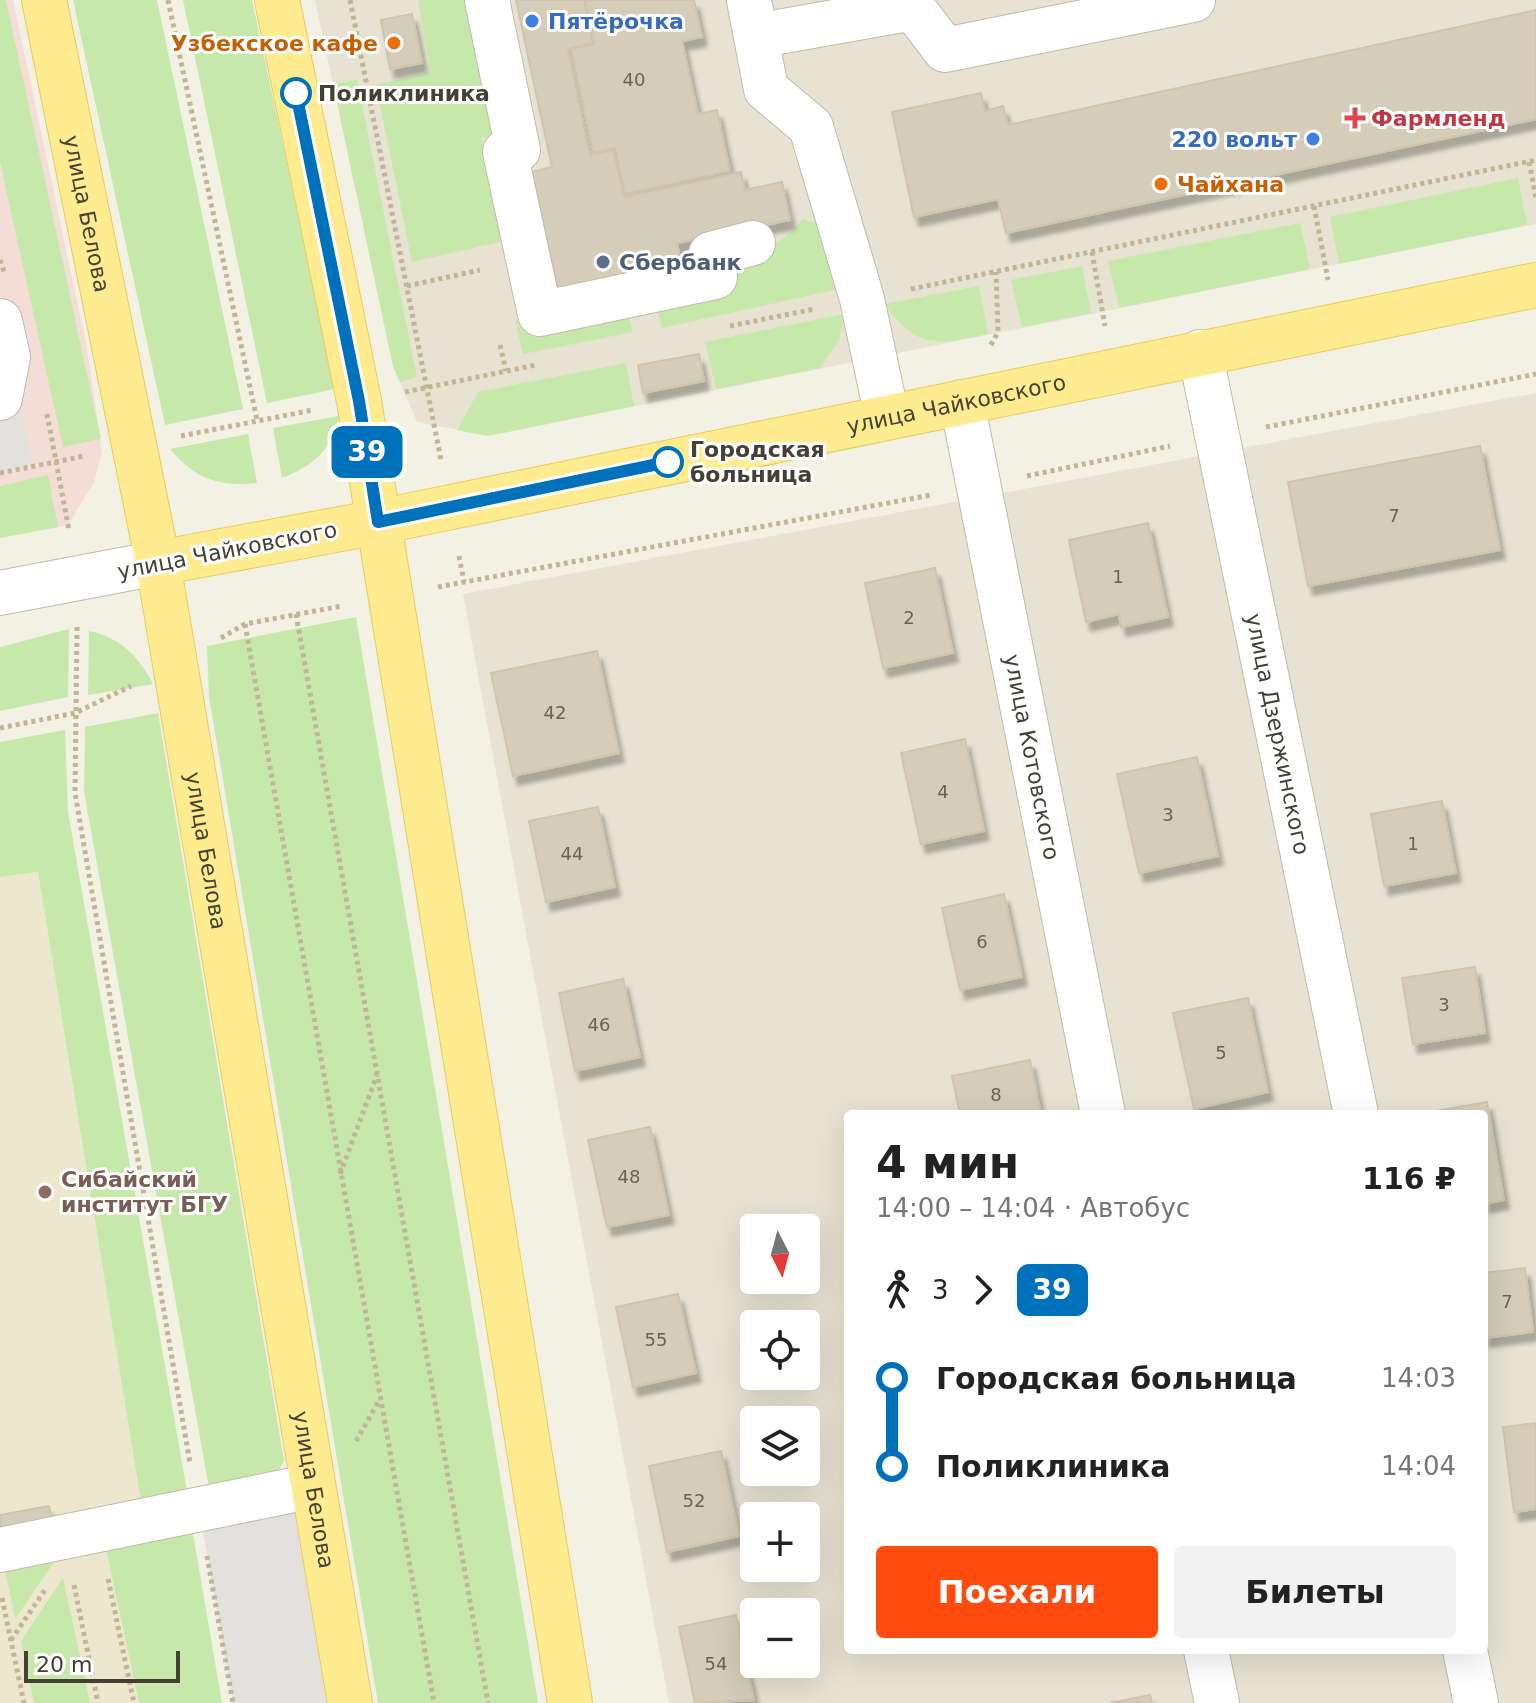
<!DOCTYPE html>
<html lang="ru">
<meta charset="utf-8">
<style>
body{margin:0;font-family:"DejaVu Sans",sans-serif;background:#f2f2f2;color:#222;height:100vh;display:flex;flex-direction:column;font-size:30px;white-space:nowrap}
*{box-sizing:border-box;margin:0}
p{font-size:26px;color:#767676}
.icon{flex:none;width:44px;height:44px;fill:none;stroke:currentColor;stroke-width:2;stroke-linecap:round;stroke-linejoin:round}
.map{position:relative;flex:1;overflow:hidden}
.panel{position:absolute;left:844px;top:1110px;width:644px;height:544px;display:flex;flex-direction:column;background:#fff;border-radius:8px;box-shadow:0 8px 32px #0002}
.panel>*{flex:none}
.badge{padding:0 16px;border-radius:12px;font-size:28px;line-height:52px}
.needle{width:52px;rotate:174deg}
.tools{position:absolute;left:740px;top:1214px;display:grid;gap:16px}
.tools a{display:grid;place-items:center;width:80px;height:80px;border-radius:8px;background:#fff;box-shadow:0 8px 32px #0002;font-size:40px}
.scale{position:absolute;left:24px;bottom:20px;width:156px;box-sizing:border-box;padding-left:8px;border:4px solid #454034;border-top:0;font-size:22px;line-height:28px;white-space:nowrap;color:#454034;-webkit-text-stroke:6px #fff;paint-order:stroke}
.map>.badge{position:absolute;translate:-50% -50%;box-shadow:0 0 0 4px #fff}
.legs{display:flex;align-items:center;gap:12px;height:88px;padding:0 32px;font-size:26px}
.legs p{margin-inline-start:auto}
.headline{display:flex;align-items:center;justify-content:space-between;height:136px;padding:0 32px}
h1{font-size:44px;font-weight:700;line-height:60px}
.button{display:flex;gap:16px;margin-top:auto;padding:16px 32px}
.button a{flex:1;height:92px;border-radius:8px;background:#ff4c0e;color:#fff;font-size:32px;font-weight:700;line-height:92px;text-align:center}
.button a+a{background:#f2f2f2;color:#222}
ul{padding:0 32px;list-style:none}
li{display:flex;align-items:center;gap:28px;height:88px;font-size:30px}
li i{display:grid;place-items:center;width:12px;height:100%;margin:0 10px;background:currentColor}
li i::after{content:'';width:20px;height:20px;margin:-10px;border:6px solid;border-radius:50%;background:#fff}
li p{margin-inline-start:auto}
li:first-child i{background:linear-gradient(#0000 50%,currentColor 0)}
li:last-child i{background:linear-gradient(currentColor 50%,#0000 0)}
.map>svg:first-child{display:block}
.residential{fill:#e7e2d2;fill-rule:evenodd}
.education{fill:#ece7cd}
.medical{fill:#f4ddd6}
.green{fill:#c6e9ab}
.parking{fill:#e3e1dd}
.building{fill:#d5cdb9;stroke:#cfc5ac;stroke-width:2;filter:url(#shadow)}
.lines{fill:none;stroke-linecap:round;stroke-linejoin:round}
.minor-casing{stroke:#c1bba9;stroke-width:46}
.major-casing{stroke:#e7cc5d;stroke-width:46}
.path{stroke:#c0b697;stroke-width:5;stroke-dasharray:4 4;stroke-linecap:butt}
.minor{stroke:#fff;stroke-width:44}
.major{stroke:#ffeb90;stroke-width:44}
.line-1-casing{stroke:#fff;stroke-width:18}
.line-1{stroke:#0072bc;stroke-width:12}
.shop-dot{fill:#3f7fe0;stroke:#fff;stroke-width:3}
.food-dot{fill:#e8710a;stroke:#fff;stroke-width:3}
.stop-1-dot{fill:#fff;stroke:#0072bc;stroke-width:4}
.health-dot{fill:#e0444e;stroke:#fff;stroke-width:3}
.service-dot{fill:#5c6f8a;stroke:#fff;stroke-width:3}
.education-dot{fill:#8d6e63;stroke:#fff;stroke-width:3}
.labels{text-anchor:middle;stroke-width:6;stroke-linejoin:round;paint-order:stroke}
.number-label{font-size:18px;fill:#696355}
.shop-label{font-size:22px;font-weight:bold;fill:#366cbe;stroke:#fff;text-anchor:start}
.food-label{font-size:22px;font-weight:bold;fill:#c56008;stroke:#fff;text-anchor:end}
.stop-label{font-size:22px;font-weight:bold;fill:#454034;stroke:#fff;text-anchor:start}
.health-label{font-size:22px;font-weight:bold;fill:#be3a42;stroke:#fff;text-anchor:start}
.street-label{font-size:22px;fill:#454034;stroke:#fff}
.service-label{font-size:22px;font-weight:bold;fill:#4e5e75;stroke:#fff;text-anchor:start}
.education-label{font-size:22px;font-weight:bold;fill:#785e54;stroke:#fff;text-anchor:start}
</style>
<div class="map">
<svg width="1536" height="1703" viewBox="0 0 1536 1703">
<defs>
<filter id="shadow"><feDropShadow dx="5" dy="9" stdDeviation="2" flood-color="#0004"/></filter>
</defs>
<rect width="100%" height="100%" fill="#f3f0e4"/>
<g class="residential">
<polygon points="315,0 1536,0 1536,224 488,436 417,422 393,366"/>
<path d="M1536,393V1703H669L463,594ZM848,1114H1484V1650H848ZM754,1228H806V1280H754ZM754,1324H806V1376H754ZM754,1420H806V1472H754ZM754,1516H806V1568H754ZM754,1612H806V1664H754Z"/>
</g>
<polygon class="education" points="38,872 175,1703 0,1703 0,877"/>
<polygon class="medical" points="0,0 13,0 87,348 102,453 94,482 68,525 0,538"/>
<g class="green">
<polygon points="0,0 6,0 101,439 63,447 0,162"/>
<polygon points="73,0 157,0 243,409 165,425"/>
<polygon points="183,0 252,0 335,389 267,403"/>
<polygon points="418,0 470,0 497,134 482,138 504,241 412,262 376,85 431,72"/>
<polygon points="357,80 417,377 400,382 393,366 333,83"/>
<polygon points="1518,178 1527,225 1339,264 1330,217"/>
<path d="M803,219L823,226L843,288L662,328L655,299C676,286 698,269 721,260C755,247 778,251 803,219Z"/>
<polygon points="1300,223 1310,269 1119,308 1108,261"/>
<polygon points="1082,266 1091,313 1022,327 1011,280"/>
<path d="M979,286L988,334C935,345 919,350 884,304Z"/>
<polygon points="625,304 633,332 523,354 515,320 541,322"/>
<polygon points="844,314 839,340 820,368 716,389 705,342"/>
<polygon points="626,363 634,406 488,436 457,430 478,392"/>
<path d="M339,416C332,450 313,466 282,478L273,428Z"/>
<path d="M248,434L257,483C219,487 195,479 170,449Z"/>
<polygon points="48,475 58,527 0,538 0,486"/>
<polygon points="356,617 538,1703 378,1703 209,697 207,646"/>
<polygon points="69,629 68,697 0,711 0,647"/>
<path d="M89,631C120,637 139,657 153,684L88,695Z"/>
<polygon points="158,713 284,1461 272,1482 210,1493 84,792 85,727"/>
<polygon points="65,730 68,812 188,1497 142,1507 38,872 0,877 0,742"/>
<polygon points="192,1528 222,1703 139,1703 105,1544"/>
<polygon points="59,1555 15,1619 4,1565"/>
<polygon points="63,1578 90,1703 34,1703 21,1641"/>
</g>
<g class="parking">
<polygon points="0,321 33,466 0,473"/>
<polygon points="293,1491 330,1703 233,1703 199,1509"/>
</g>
<g class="building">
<polygon points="516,0 584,0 593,43 568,49 590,155 613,150 624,197 741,172 745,190 782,182 790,220 677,243 681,264 558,290 532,172 552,167"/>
<polygon points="585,0 694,0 702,37 682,41 698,114 717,110 730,171 625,194 615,148 593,153 571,49 594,44"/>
<polygon points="1536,10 1536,119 1006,233 998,199 914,217 892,112 981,93 985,111 1003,106 1008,125"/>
<polygon points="412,14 422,63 390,69 381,20"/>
<polygon points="699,354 704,381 643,393 638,365"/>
<polygon points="1480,446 1500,550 1308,586 1288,482"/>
<polygon points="1148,523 1168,617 1121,627 1119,614 1086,622 1069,540"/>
<polygon points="935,568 953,653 883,668 865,583"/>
<polygon points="597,651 619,753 513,776 491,673"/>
<polygon points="965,739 984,831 921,844 901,753"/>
<polygon points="1197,757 1218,856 1139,873 1117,774"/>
<polygon points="1442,801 1456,873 1384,886 1371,814"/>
<polygon points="598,807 615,887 546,902 529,821"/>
<polygon points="1004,894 1022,977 960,990 942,908"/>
<polygon points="1475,967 1485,1033 1413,1044 1402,978"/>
<polygon points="623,979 640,1057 575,1071 559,993"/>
<polygon points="1248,998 1268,1092 1194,1109 1173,1013"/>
<polygon points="1030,1060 1041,1114 960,1114 952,1076"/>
<polygon points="1487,1102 1504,1200 1484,1204 1484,1114 1436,1114 1435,1111"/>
<polygon points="650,1127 669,1215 607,1227 588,1140"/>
<polygon points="1525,1268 1533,1332 1484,1338 1484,1273"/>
<polygon points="678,1294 696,1373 633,1387 616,1307"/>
<polygon points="1536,1423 1536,1509 1514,1512 1503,1427"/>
<polygon points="721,1451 739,1536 667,1552 649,1466"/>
<polygon points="49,1506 53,1525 2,1535 0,1515"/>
<polygon points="736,1615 754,1700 695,1703 679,1627"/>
<polygon points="1150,1695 1152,1703 1110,1703"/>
</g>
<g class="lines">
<defs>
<g id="minor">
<polyline points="487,0 518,150 505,152 540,314 715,277 711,254 753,243"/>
<polyline points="749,0 766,89 811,127 862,299 887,417"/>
<polyline points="756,36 913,8 945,50 1193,0"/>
<polyline points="0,321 8,357 0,398"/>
<path id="s1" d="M1200,352L1356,1114"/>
<path id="s2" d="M962,402L1103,1114"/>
<polyline points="0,593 158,563"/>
<polyline points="0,1550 313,1486"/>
<polyline points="1206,1650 1217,1703"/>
<polyline points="1465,1650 1476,1703"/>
</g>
<g id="major">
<path id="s3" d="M44,0L158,563L350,1703"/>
<polyline points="277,0 359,401 570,1703"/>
<path id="s4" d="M158,563L378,522L1536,285"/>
</g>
</defs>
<use href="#minor" class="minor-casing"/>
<use href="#major" class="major-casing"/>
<g class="path">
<polyline points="168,0 257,420"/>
<polyline points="350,0 441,460"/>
<polyline points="1529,162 1536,198"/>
<polyline points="1314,206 1328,280"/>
<polyline points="1092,252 1105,326"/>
<polyline points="0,260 5,274"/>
<polyline points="407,286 480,270"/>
<polyline points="911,289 1536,160"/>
<polyline points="730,326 815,309"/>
<polyline points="500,345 506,371"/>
<polyline points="991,345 998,332 996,272"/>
<polyline points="405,392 536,365"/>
<polyline points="47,414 69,530"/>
<polyline points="1266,427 1536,374"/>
<polyline points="181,436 313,410"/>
<polyline points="0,473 85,456"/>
<polyline points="1027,476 1170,446"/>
<polyline points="459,556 464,582"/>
<polyline points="438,587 931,495"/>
<polyline points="296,614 488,1703"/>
<polyline points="245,624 434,1703"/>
<polyline points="77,627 75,793 190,1463"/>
<polyline points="221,638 245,624 342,606"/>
<polyline points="0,728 75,713 131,686"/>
<polyline points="340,1174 377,1075"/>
<polyline points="356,1441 379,1401"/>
<polyline points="207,1556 233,1703"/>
<polyline points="108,1579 134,1703"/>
<polyline points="74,1585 98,1703"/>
<polyline points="2,1598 24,1703"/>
<polyline points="11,1640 45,1590"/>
</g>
<use href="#minor" class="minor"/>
<use href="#major" class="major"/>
</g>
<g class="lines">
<defs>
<polyline id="line-1" points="296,93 359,401 378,522 668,462"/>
</defs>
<use href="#line-1" class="line-1-casing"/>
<use href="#line-1" class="line-1"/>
</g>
<g class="shop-dot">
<circle cx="532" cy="21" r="8"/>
<circle cx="1313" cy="139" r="8"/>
</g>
<g class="food-dot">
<circle cx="394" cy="43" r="8"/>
<circle cx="1161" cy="184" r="8"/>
</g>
<g class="stop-1-dot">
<circle cx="296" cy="93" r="14"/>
<circle cx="668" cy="462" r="14"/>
</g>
<path class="health-dot" d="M1351 106h8v8h8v8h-8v8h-8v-8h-8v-8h8z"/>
<circle class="service-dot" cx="603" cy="262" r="8"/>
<circle class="education-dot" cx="45" cy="1192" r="8"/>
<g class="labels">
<g class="number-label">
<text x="634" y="86">40</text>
<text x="1394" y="522">7</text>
<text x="1118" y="583">1</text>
<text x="909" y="624">2</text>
<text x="555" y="719">42</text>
<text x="943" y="798">4</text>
<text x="1168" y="821">3</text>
<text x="1413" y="850">1</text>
<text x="572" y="860">44</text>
<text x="982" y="948">6</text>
<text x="1444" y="1011">3</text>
<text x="599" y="1031">46</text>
<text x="1221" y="1059">5</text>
<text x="996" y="1101">8</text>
<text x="629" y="1183">48</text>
<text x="1507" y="1308">7</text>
<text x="656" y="1346">55</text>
<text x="694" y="1507">52</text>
<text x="716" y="1670">54</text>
</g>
<g class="shop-label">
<text x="548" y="29">Пятёрочка</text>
<text x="1297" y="147" text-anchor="end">220 вольт</text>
</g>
<g class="food-label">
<text x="378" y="51">Узбекское кафе</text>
<text x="1177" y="192" text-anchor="start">Чайхана</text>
</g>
<g class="stop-label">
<text x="318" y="101">Поликлиника</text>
<text x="690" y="457">Городская<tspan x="690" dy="25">больница</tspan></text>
</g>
<g class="health-label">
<text x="1371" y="126">Фармленд</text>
</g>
<g class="street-label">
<text dy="8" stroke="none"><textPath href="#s3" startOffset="218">улица Белова</textPath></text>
<text dy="8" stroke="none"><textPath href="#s4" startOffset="814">улица Чайковского</textPath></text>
<text transform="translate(227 550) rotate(-11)" y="8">улица Чайковского</text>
<text dy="8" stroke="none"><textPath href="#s1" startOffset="390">улица Дзержинского</textPath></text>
<text dy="8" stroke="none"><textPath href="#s2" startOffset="362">улица Котовского</textPath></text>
<text dy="8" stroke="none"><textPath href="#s3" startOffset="866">улица Белова</textPath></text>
<text dy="8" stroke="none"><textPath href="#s3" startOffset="1514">улица Белова</textPath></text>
</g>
<g class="service-label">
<text x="619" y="270">Сбербанк</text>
</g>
<g class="education-label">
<text x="61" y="1187">Сибайский<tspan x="61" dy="25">институт БГУ</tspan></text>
</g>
</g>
</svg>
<div class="tools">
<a><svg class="needle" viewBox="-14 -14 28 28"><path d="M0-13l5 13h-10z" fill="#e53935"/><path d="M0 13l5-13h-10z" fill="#767676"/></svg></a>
<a><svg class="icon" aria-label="locate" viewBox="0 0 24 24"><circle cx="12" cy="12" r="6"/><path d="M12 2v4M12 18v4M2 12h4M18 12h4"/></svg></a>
<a><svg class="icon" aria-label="layers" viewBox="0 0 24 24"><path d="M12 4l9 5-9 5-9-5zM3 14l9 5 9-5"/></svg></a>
<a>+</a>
<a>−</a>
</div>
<div class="scale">20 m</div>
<b class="badge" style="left:367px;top:452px;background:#0072bc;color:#fff">39</b>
<section class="panel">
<div class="headline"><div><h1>4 мин</h1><p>14:00 – 14:04 · Автобус</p></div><b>116 ₽</b></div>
<div class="legs"><svg class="icon" aria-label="walk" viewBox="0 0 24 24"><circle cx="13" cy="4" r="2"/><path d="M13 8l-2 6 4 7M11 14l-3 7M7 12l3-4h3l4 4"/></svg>3<svg class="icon" aria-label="forward" viewBox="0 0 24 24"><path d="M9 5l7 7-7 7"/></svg><b class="badge" style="background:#0072bc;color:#fff">39</b></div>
<ul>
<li><i style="color:#0072bc"></i><b>Городская больница</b><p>14:03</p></li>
<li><i style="color:#0072bc"></i><b>Поликлиника</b><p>14:04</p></li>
</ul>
<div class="button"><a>Поехали</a><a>Билеты</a></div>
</section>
</div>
